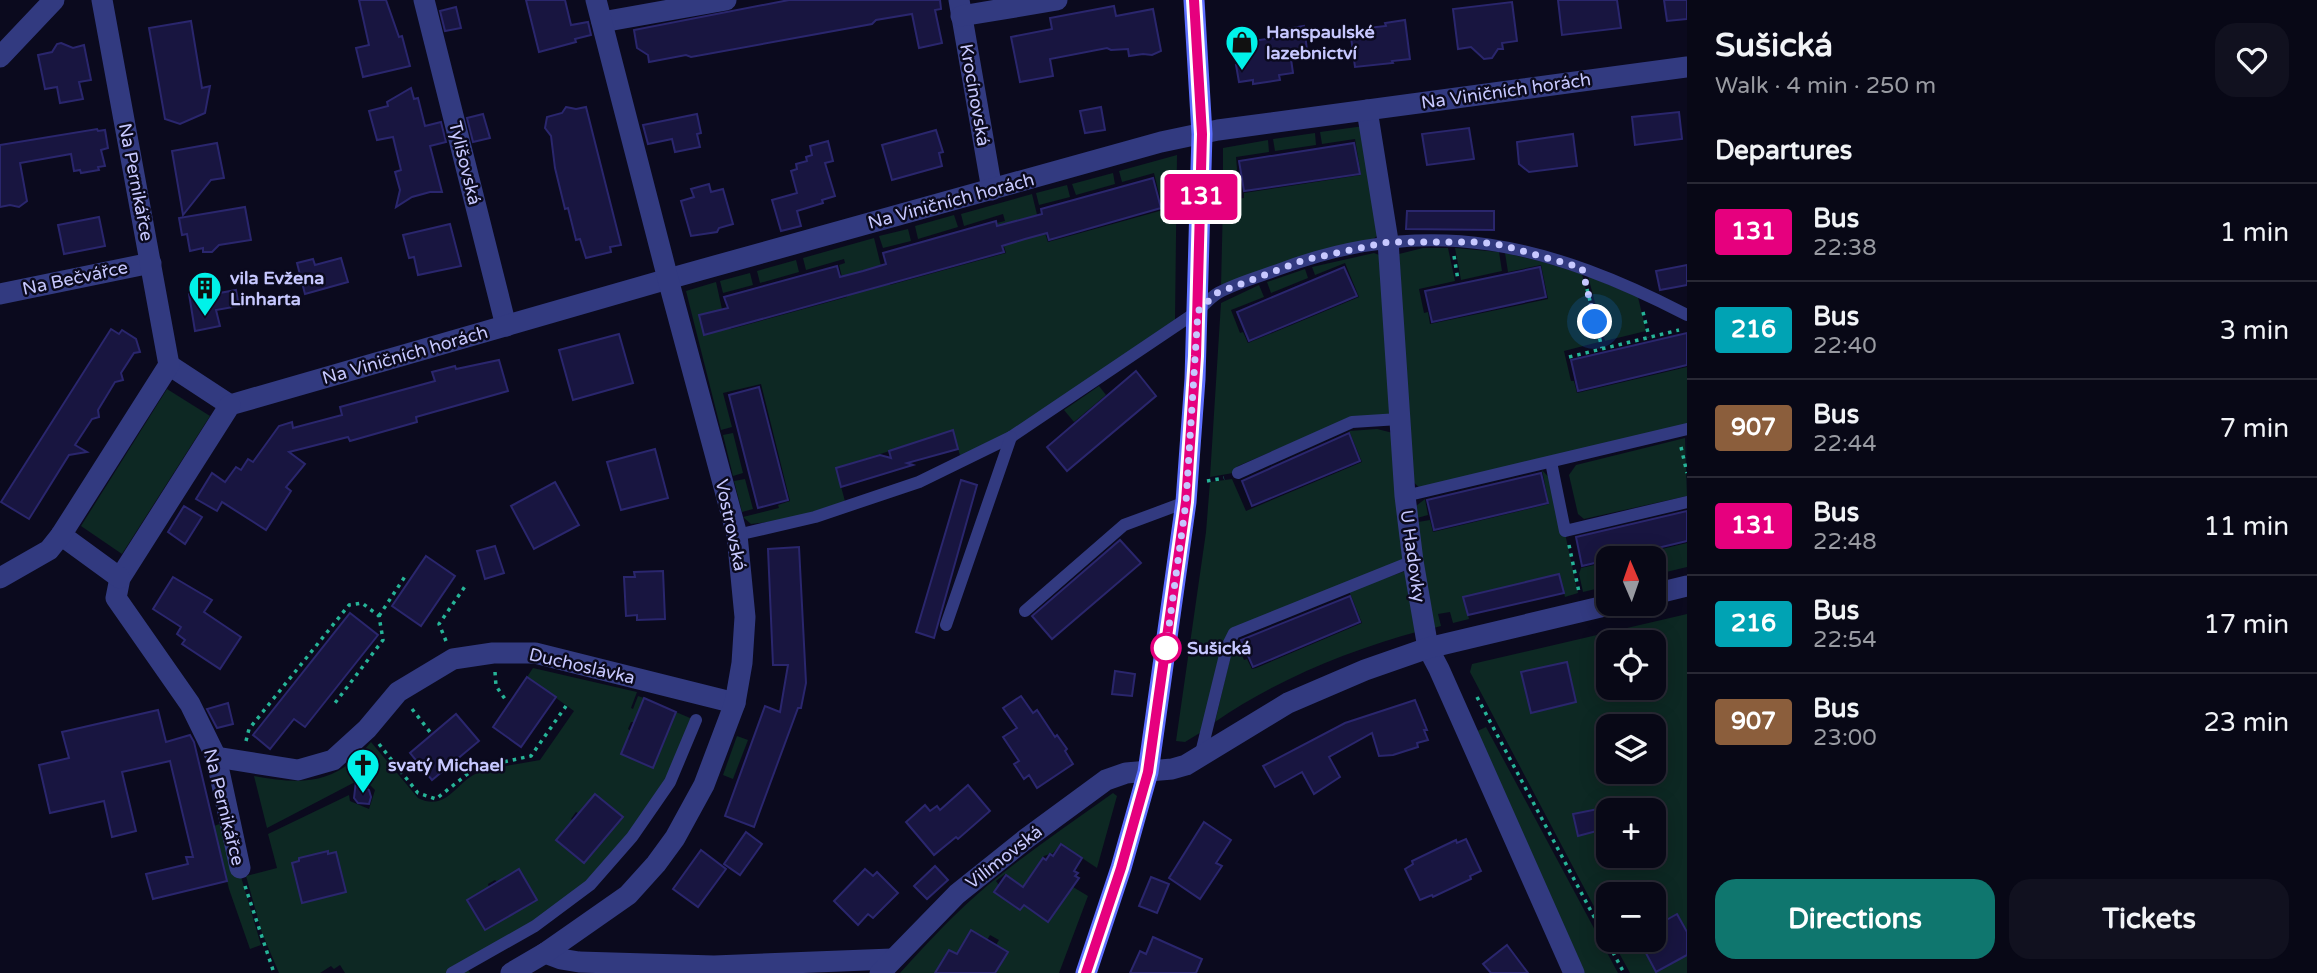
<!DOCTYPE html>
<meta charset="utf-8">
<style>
body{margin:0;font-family:"Varela Round",sans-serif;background:#11111f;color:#f1f3f6;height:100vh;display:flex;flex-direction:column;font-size:26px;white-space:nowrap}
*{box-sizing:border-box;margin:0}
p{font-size:23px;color:#989aa1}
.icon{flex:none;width:38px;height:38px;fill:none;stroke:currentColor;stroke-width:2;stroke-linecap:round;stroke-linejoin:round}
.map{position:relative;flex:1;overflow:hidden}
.drawer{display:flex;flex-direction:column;background:#080816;width:630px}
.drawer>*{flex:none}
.badge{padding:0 14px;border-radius:5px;font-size:24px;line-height:46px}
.needle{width:46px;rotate:358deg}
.buttons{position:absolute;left:1596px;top:546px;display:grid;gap:14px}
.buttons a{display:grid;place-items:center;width:70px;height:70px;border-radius:14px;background:#080816;box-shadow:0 4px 18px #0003,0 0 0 2px #292935;font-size:35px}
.you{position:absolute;width:35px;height:35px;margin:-18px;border:5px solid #fff;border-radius:50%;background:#1a73e8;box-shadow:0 0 0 10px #1a73e833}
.map>.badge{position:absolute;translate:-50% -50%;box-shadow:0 0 0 4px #fff}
h2{padding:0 28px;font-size:26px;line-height:63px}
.round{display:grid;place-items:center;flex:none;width:74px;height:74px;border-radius:21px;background:#11111f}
.headline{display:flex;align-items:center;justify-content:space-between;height:119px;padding:0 28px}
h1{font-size:33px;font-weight:800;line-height:52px}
.action{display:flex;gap:14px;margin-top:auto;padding:14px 28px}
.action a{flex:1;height:80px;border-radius:21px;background:#0f766e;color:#fff;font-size:28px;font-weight:800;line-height:80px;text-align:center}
.action a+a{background:#11111f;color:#f1f3f6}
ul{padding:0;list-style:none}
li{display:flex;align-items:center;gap:21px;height:98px;padding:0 28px;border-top:2px solid #292935}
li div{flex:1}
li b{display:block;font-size:26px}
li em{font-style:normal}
li .badge{min-width:77px;font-weight:700;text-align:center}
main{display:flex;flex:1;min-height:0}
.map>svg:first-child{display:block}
.green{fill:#0d2823;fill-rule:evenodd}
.building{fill:#181540;stroke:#2a266d;stroke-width:2}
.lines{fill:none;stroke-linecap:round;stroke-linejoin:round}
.path{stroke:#26b498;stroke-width:3.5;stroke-dasharray:3.5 5;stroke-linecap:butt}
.lane{stroke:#323a80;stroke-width:12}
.street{stroke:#323a80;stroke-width:21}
.secondary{stroke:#5e70ff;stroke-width:21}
.line-casing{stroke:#fff;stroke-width:16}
.line{stroke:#e6007e;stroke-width:10}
.walk{stroke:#c7c8ff;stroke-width:7;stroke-dasharray:0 12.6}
.stop-dot{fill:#fff;stroke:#e6007e;stroke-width:3.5}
.labels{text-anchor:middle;stroke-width:5;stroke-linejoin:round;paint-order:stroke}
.poi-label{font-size:18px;font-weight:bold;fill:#c7c8ff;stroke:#0b0a1e;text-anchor:start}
.street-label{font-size:18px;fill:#c7c8ff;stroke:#0b0a1e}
.stop-label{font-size:18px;font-weight:bold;fill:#c7c8ff;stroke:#0b0a1e;text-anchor:start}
</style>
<main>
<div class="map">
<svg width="1687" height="973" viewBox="0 0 1687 973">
<rect width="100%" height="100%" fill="#0b0a1e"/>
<g class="green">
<polygon points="1364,126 1377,236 1372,240 1221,287 1223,201 1244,198 1244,193 1361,175 1355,139 1322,144 1320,132"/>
<polygon points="1315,133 1316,145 1275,151 1273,139"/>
<polygon points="1268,140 1269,152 1236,157 1239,192 1223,195 1223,148"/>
<polygon points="1177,155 1175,320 1017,427 961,459 953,431 836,468 846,505 795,519 751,524 743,517 779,508 778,505 790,501 761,384 723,393 732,427 721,430 686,291 716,282 724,318 727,318 731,329 847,297 839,265 845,263 844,259 806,270 803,258 874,238 883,274 886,274 890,285 1006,253 997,223 1005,221 1003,214 964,226 961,214 1032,194 1041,231 1044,230 1048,242 1163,210 1154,173 1122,182 1119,171"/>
<polygon points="1113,173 1115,184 1076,195 1072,184"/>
<polygon points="1067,185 1070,197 1039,205 1036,193"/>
<polygon points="954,215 958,227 918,239 915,226"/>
<polygon points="908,229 911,241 883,248 879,236"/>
<polygon points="1423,248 1448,248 1455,281 1419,289 1424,313 1428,312 1430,324 1548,299 1541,265 1508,272 1505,253 1543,262 1582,274 1599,342 1564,351 1571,381 1574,381 1577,393 1687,367 1687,425 1420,488 1412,481 1399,254"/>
<polygon points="1455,248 1499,252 1502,271 1461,280"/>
<polygon points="1374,253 1382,256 1390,416 1348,419 1238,466 1233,473 1210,477 1221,303 1259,285 1264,297 1231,310 1240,333 1243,332 1248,343 1359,297 1345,263 1315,275 1312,267"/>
<polygon points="796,260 799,272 760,283 757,271"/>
<polygon points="1305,269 1308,278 1271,293 1267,282"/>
<polygon points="750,273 753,285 723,293 720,281"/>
<polygon points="1588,276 1638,297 1646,331 1605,341"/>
<polygon points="1099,386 1106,395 1074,422 1064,410"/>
<polygon points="167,389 210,416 122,554 81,526"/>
<polygon points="1377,429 1393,433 1409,558 1231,630 1203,731 1185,742 1176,741 1206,532 1210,482 1232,479 1246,511 1362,462 1349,431"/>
<polygon points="733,433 743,473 733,476 723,435"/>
<polygon points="1685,438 1687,496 1584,519 1578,514 1569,475 1576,465"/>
<polygon points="1542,470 1554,483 1578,593 1565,597 1559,574 1464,597 1469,619 1453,623 1450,612 1438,614 1441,626 1430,629 1419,557 1415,513 1416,506 1425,499 1428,515 1417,518 1418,522 1430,520 1433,532 1549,504"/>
<polygon points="745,479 753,509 742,512 734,481"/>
<polygon points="1687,543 1687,567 1654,575 1654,558 1624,558"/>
<polygon points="1608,562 1608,586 1583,592 1579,574 1581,568"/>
<path d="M1411,569L1420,631C1349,650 1276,680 1215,722L1233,645L1236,641L1244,660L1247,659L1252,669L1256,668L1362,623L1349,591Z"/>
<path d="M1687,614V973H1630L1612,940H1654V894H1608V933L1470,672L1472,664ZM1608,642H1654V688H1608ZM1608,726H1654V772H1608ZM1608,810H1654V856H1608Z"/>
<path d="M533,668L637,692L631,708L633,709L638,696L644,698L634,722H631L628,729L631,731L621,754L653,768L676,712L697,721L677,771L601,877L467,968L470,973H345L340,965L334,969L331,966L320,973H279L262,933L246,876L277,868L268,834L349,795L350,801L369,809L375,790L364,779L357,781L267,828L254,776C304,785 336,785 371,742L418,798C448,813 457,779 480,772C499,766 520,764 540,760L574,711L527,677ZM595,794L622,817L584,863L556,840L573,821L571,819L576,812L579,814ZM327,851L328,854L336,852L346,892L302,903L292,863L299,861V858ZM519,870L537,900L485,930L467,900L489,887L488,884L495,880L497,882Z"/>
<polygon points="1486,727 1618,973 1582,973 1471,734"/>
<polygon points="737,736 748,740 733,779 723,775"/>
<path d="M1113,793L1117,796L1097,868L1061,844L1053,853L1044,856L1023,887L1005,874L996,881L999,885L994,892L1020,910L1024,905L1048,922L1073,887L1088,896L1059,973H995L1007,952L996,945L999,940L990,935L987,940L971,930L957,954L949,950L935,973H900C928,942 956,912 988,885C1028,852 1071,823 1113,793Z"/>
<polygon points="225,822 261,945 250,949 229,889 214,826"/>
</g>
<g class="building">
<polygon points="359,0 386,0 399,37 402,36 410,66 363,77 356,48 369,45"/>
<polygon points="526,0 565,0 571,25 588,22 591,35 575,39 576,42 539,52"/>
<polygon points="789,0 940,0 941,9 935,10 942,43 919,48 912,14 876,20 872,24 691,57 686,55 649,62 648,55 637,48 634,30"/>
<polygon points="1558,0 1617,0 1621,28 1562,35"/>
<polygon points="1664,0 1687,0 1687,19 1667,21"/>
<polygon points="1512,2 1517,41 1502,43 1503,49 1498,49 1492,58 1484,59 1471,47 1458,49 1453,9"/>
<polygon points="1114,6 1116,16 1153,9 1161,51 1152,55 1143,54 1129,56 1128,49 1111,50 1107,48 1050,59 1053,76 1020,82 1011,37 1052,29 1050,18"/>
<polygon points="456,7 461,28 445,31 440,11"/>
<polygon points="1405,20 1410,59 1392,61 1393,63 1355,67 1350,30 1386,26 1385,23"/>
<polygon points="191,21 202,88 210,86 205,113 180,124 165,119 149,28"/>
<polygon points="1304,26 1307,50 1290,52 1293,73 1279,75 1280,80 1253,84 1253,80 1239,82 1236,65 1240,64 1237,43 1281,37 1280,30"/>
<polygon points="61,43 73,48 84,45 91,80 79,82 83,99 60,103 57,87 45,89 38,55 52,52 57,44"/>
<polygon points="411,88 414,99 418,98 425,126 441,122 446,142 430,146 442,192 430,192 412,197 396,207 400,190 395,172 401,170 393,137 377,140 369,111 388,106 387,102"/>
<polygon points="566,107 576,109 586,107 621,245 610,247 611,252 586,258 580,239 576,240 568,208 565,209 555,168 551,136 545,128 547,117 562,113"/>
<polygon points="1101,107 1105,130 1085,133 1080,111"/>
<polygon points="1679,112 1682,139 1635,145 1632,117"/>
<polygon points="483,114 490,138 473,142 467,118"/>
<polygon points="697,114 701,133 697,134 700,147 675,152 672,139 648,144 643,125"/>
<polygon points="1469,128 1474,159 1427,165 1422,134"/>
<polygon points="97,129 98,131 105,130 108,148 101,150 105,166 98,167 99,170 81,173 80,170 74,171 71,154 20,163 27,201 19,207 10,205 0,207 0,145"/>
<polygon points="936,130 943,152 939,153 942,166 892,180 882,145"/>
<polygon points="1573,134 1577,166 1529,172 1519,164 1517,142"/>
<polygon points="828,141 833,161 825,163 835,196 822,200 823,203 797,211 801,226 781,231 772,200 797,193 791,171 797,169 796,164 807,161 806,157 812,155 810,146"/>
<polygon points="217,143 224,178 211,180 183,215 172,151"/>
<polygon points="1354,143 1360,174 1244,191 1239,161"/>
<polygon points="1153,178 1161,208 1049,240 1047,233 1025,239 1002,246 1004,252 704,335 699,315 728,308 724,297 837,266 840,277 863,271 886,264 883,253 996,221 997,226 1042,214 1041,209"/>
<polygon points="709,184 711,192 723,189 733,224 719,228 717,232 691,236 681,201 694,197 691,189"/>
<polygon points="245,207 251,240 219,245 212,252 203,252 203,248 190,251 187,234 182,235 179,218"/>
<polygon points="1407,211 1494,211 1494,230 1406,229"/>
<polygon points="99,217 105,246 64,254 58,225"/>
<polygon points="450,224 461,266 418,275 414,257 409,258 403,235"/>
<polygon points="341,258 348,282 305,294 297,263 313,259 315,265"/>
<polygon points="1687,265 1687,285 1660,290 1656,271"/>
<polygon points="1344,267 1357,296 1249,341 1237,312"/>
<polygon points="1540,267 1546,297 1432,322 1425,291"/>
<polygon points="213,290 214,294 236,290 239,306 216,310 220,326 195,331 189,294"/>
<polygon points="111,329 119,334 122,330 136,339 140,352 134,353 121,373 123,380 115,382 98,410 99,417 92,419 75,445 87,452 69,455 29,519 1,502"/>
<polygon points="1687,333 1687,365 1578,391 1571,360"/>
<polygon points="619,334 633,383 573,400 559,350"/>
<polygon points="499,360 508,391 416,417 417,422 350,441 348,437 289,452 305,464 286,487 291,491 266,530 222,502 217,511 196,499 212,473 225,482 236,467 241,470 248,459 253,462 279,426 292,422 293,428 342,415 340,407 435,381 432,372 455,366 456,369"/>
<polygon points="1136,371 1156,396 1067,471 1047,447"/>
<polygon points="759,387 788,500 758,508 729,395"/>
<polygon points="953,430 958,449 907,463 913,465 841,487 836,468 880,455 891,458 889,451"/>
<polygon points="1349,433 1360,461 1252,506 1242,481"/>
<polygon points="655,449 668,498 621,510 607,462"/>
<polygon points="1541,473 1548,503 1434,530 1427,500"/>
<polygon points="961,480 977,485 934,638 916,632"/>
<polygon points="555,482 579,525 534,549 511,506"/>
<polygon points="184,506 202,517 185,544 168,532"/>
<polygon points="1687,511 1687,541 1582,566 1576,537"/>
<polygon points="1120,540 1141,563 1052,639 1032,616"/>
<polygon points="495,546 504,573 485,579 477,551"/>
<polygon points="799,547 806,683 801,708 798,708 754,827 725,816 765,706 780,712 788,665 773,665 768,549"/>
<polygon points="426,556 455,576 421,626 392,606"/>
<polygon points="663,571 665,619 637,620 637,615 626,616 624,577 635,577 634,572"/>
<polygon points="1559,574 1564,593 1468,615 1463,597"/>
<polygon points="173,577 212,600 204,612 241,637 220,669 182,644 185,640 177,634 181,627 153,609"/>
<polygon points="1350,596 1360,622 1253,667 1241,640"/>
<polygon points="350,613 378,635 305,727 294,719 270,749 253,735"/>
<polygon points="1567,662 1576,702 1531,713 1521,672"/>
<polygon points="1115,671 1135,674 1132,696 1112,694"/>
<polygon points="527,677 556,697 521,747 493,727"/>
<polygon points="1021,696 1033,713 1037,710 1055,737 1057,735 1067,749 1065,751 1073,764 1037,788 1029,775 1024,779 1014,764 1019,761 1003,737 1017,728 1003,708"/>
<polygon points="644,698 676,712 653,768 621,754"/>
<polygon points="1415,700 1427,730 1424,730 1428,740 1417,743 1418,747 1393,755 1379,756 1372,733 1329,757 1340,777 1314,794 1302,772 1275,787 1263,766 1345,723"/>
<polygon points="228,703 233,724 217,728 207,709"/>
<polygon points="158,710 166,742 190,735 194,742 227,881 153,899 146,874 188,864 186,857 193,857 170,761 122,772 136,831 112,837 104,801 50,813 39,765 69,758 62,732"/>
<polygon points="456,714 479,741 432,780 410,753"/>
<polygon points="356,781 369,790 371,797 369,804 358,803 354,798"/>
<polygon points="968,785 990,811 958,839 956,837 934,855 906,822 925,805 930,811 937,806 940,810"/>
<polygon points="595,794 623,817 584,863 556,840"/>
<polygon points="1608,807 1608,828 1578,836 1573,814"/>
<polygon points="1204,822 1231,840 1216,863 1222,866 1200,899 1169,878"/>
<polygon points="746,832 762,844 740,875 724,864"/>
<polygon points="1466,839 1481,871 1470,876 1471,879 1433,897 1432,895 1420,900 1405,869 1413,864 1412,861 1437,849 1456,840 1457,843"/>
<polygon points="1061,844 1082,858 1074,871 1078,873 1075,876 1079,878 1048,922 1024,905 1020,910 994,892 1006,875 1023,887 1043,858 1046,860 1050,854 1053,856"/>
<polygon points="701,850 726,869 698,907 673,889"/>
<polygon points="328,851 328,854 336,852 346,892 302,903 292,863 299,861 299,858"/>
<polygon points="935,866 948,880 927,899 914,886"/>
<polygon points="519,869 537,900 485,930 467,900"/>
<polygon points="865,869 873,876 877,872 898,893 873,918 868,914 858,925 834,901"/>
<polygon points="1151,877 1169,884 1157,913 1139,906"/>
<polygon points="1677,914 1687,932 1687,955 1656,972 1639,940 1654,940 1654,927"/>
<polygon points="971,930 1008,952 995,973 935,973 949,950 957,954"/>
<polygon points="1153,937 1202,959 1196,973 1130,973 1140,951 1146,954"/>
<polygon points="1507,945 1528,973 1491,973 1483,964"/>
</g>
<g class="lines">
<g class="path">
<polyline points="1454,256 1458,280"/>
<polyline points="1587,289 1602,348"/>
<polyline points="1643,312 1649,337"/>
<polyline points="1569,357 1679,330"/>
<polyline points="1681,447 1687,473"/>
<polyline points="1207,481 1224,478"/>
<polyline points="1569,545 1579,592"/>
<polyline points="379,616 406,575"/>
<polyline points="446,641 439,624 466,585"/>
<polyline points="495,672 496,686 505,699"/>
<polyline points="1477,697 1624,973"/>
<polyline points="412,709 430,732"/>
<polyline points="246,741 249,729 349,605 362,603 379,616 383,640 335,703"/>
<polyline points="379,744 418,793 436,799 475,768 531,756 566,706"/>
<polyline points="245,886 274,973"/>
</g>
<g class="lane">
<polyline points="1551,462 1565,531 1687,502"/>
<polyline points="1238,473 1352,422 1399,419"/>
<polyline points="1405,496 1687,429"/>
<path d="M737,535L815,517L919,482L1011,437L1198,311C1204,305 1211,297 1218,293C1238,282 1262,276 1283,268C1431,213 1552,245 1687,315"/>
<polyline points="1025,611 1124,525 1186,502"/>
<polyline points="946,625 1011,437"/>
<polyline points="1200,757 1227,647 1234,633 1413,561"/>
<polyline points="452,973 535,926 590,885 632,837 670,782 696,720"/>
</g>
<g class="street">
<polyline points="424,0 506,326"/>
<polyline points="959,0 992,190"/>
<polyline points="961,16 1057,0"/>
<polyline points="602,22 726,0"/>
<polyline points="0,57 54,0"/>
<polyline points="1367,110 1388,241 1405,496 1413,561 1428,648 1439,669 1574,973"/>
<polyline points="0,294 151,263"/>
<polyline points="169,365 230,405"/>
<polyline points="230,405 668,279 1161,142 1218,130 1687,67"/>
<polyline points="230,405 120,578 116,598 190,704 216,757 240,868"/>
<polyline points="61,535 120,578"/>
<polyline points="0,578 49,550 61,535 169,365 102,0"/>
<polyline points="1654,594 1687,586"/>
<polyline points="216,757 298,770 333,760 367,729 398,692 453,659 493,653 535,653 735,703"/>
<polyline points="545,953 561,959 579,962 714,966 892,959"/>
<polyline points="511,973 545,953 628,895 656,864 675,838 704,785 735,703 742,663 745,617 737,535 668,279 596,0"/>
<polyline points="880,973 957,894 1027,838 1106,780 1126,773 1172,769 1186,765 1288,703 1365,670 1428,648 1613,604"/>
</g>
<polyline class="secondary" points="1086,973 1121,868 1148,772 1186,502 1195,379 1202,134 1194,0"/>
</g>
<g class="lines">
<defs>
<polyline id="line" points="1086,973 1121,868 1148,772 1186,502 1196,356 1202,134 1194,0"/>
</defs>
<use href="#line" class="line-casing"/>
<use href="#line" class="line"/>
<polyline class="walk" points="1166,648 1186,502 1198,311 1217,293 1304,260 1388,242 1479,242 1502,245 1582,268 1595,322"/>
</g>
<defs>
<symbol id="shop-pin" viewBox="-11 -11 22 30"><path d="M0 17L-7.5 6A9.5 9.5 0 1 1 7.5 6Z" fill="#00f2e9" stroke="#0b0a1e"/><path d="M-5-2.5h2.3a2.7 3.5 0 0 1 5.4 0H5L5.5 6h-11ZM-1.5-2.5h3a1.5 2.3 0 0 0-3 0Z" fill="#111"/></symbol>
<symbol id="building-pin" viewBox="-11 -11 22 30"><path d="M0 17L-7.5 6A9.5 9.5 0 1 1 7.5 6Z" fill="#00f2e9" stroke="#0b0a1e"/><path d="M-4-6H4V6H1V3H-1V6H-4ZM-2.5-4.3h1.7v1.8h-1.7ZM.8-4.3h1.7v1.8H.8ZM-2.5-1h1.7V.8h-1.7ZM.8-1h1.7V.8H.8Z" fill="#111"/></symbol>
<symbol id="church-pin" viewBox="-11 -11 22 30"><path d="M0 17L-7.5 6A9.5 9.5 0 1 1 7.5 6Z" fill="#00f2e9" stroke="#0b0a1e"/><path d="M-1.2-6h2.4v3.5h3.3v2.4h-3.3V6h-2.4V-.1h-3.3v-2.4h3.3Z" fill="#111"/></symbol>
</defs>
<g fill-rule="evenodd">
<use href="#shop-pin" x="1223" y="23" width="38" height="52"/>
<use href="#building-pin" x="186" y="269" width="38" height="52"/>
<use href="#church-pin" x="344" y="746" width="38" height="52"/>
</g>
<circle class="stop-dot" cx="1166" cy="648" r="14"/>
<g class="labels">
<g class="poi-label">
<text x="1266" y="38">Hanspaulské<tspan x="1266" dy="21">lazebnictví</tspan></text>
<text x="230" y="284">vila Evžena<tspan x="230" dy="21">Linharta</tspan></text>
<text x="388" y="771">svatý Michael</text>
</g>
<g class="street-label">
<text transform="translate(1506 91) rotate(-8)" y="6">Na Viničních horách</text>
<text transform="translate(975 95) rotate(80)" y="6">Krocínovská</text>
<text transform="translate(465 163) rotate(76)" y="6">Tylišovská</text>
<text transform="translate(136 182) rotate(79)" y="6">Na Pernikářce</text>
<text transform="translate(951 201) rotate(-15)" y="6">Na Viničních horách</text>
<text transform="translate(75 278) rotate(-12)" y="6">Na Bečvářce</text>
<text transform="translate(405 355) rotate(-16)" y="6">Na Viničních horách</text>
<text transform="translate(731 525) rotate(78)" y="6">Vostrovská</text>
<text transform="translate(1413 556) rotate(82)" y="6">U Hadovky</text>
<text transform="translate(582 666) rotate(13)" y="6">Duchoslávka</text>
<text transform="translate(224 807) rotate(76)" y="6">Na Pernikářce</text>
<text transform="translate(1004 857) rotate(-38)" y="6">Vilímovská</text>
</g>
<g class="stop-label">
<text x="1187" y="654">Sušická</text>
</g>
</g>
</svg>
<div class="buttons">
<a><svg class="needle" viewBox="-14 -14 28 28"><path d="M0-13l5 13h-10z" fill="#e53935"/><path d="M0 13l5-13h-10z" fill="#989aa1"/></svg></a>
<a><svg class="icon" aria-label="locate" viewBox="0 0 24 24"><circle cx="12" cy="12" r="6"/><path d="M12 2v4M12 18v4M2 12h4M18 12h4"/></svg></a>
<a><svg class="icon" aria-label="layers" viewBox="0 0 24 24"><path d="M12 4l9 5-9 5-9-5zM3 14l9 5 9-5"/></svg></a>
<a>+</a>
<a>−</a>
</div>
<div class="you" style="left:1595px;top:322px"></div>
<b class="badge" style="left:1201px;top:197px;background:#e6007e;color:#fff">131</b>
</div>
<section class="drawer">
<div class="headline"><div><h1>Sušická</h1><p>Walk · 4 min · 250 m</p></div><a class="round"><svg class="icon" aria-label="heart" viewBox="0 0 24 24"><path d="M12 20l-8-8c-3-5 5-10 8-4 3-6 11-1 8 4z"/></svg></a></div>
<h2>Departures</h2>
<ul>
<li><span class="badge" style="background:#e6007e;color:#fff">131</span><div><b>Bus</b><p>22:38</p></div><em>1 min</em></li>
<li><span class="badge" style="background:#00a3b4;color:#fff">216</span><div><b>Bus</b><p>22:40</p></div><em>3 min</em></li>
<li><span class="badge" style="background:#8b5e3c;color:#fff">907</span><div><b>Bus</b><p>22:44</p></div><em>7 min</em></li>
<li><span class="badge" style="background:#e6007e;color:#fff">131</span><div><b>Bus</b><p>22:48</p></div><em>11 min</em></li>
<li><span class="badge" style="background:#00a3b4;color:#fff">216</span><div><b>Bus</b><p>22:54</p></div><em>17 min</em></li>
<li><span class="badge" style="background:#8b5e3c;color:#fff">907</span><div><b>Bus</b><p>23:00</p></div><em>23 min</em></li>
</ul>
<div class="action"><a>Directions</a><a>Tickets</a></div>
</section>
</main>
